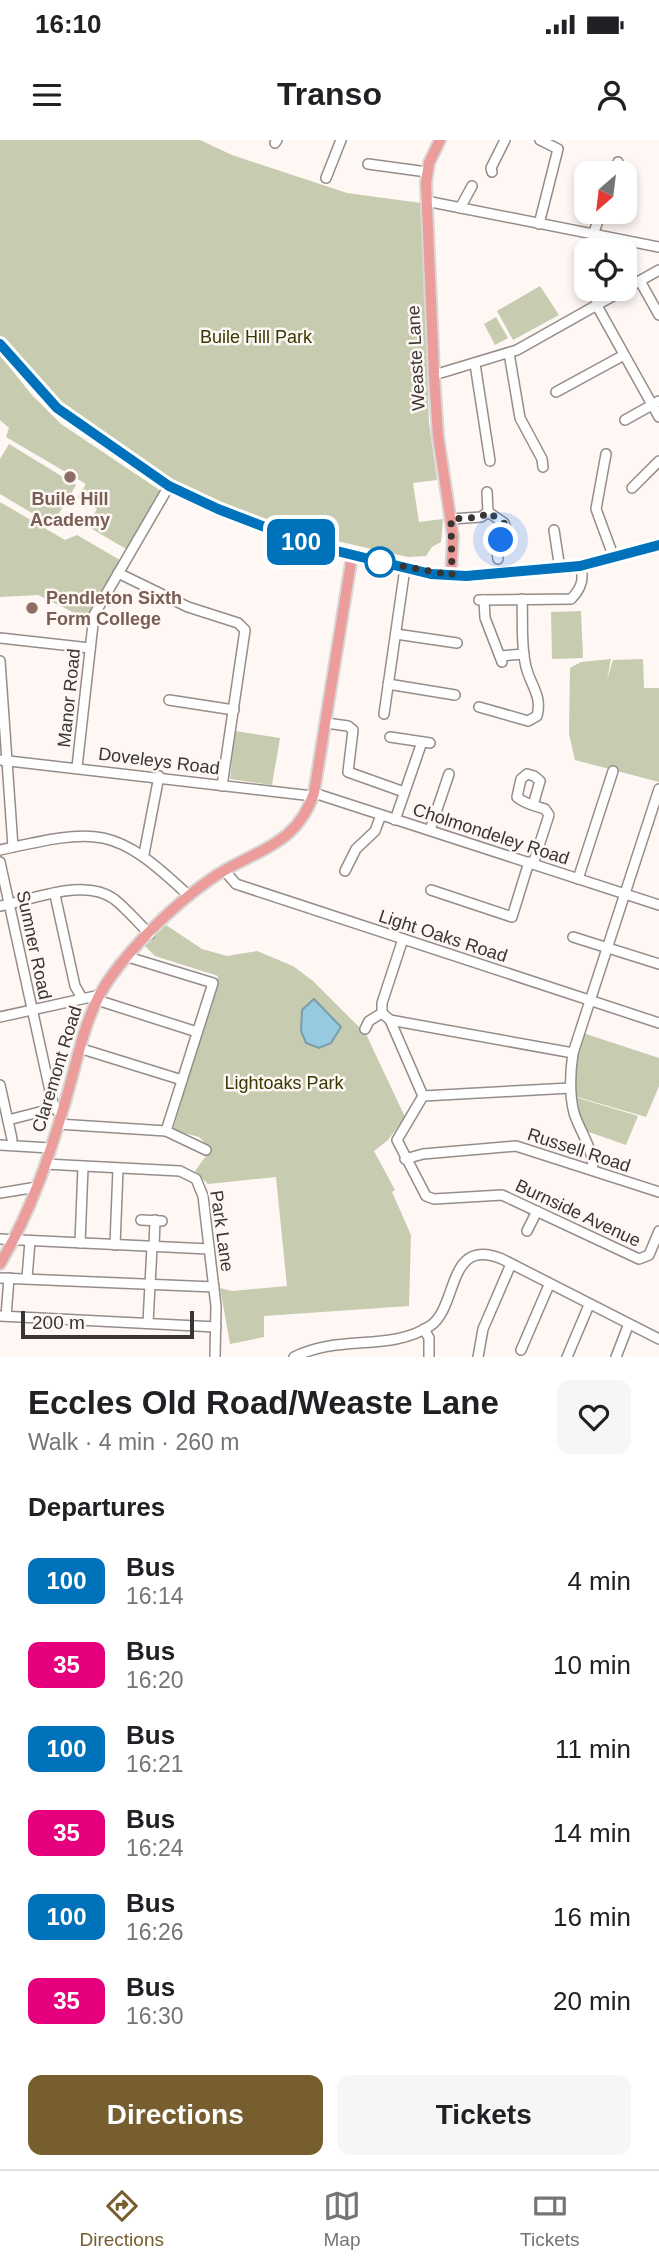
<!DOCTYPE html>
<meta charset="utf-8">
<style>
body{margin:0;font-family:Helvetica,sans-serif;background:#f6f6f6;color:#202124;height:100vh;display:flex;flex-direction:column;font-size:26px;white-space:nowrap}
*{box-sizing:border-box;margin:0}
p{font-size:23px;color:#757577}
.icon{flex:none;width:38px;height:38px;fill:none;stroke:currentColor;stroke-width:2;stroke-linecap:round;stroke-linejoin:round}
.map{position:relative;height:1217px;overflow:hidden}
.sheet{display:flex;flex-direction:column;background:#fff;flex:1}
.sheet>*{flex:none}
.badge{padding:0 14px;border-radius:10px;font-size:24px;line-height:46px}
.needle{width:46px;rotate:208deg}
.tools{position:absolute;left:574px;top:21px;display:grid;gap:14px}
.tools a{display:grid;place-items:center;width:63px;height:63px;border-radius:14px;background:#fff;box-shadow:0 4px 10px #0003;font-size:35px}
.scale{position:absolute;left:21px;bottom:18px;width:173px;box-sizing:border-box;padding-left:7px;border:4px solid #383533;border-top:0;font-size:19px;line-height:24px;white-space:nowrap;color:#383533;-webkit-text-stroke:5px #fef7f4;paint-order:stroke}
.you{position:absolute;width:35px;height:35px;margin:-18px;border:5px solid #fff;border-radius:50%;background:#1a73e8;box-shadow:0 0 0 10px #1a73e833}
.map>.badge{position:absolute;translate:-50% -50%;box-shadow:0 0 0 4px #fff}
h2{padding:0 28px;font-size:26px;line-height:63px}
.round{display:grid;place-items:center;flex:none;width:74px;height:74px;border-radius:14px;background:#f6f6f6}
.summary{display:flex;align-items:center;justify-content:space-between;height:119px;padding:0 28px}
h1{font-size:33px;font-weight:600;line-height:52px}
.primary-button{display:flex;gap:14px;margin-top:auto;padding:14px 28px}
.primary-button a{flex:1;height:80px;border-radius:14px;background:#775e2f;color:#fff;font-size:28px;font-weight:600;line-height:80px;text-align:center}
.primary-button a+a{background:#f6f6f6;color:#202124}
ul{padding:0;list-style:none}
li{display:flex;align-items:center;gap:21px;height:84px;padding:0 28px}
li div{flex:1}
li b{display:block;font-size:26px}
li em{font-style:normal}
li .badge{min-width:77px;font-weight:700;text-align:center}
.status{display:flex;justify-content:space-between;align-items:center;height:49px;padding:0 35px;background:#fff;direction:ltr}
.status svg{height:19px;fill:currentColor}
header{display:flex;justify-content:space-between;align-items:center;height:91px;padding:0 28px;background:#fff;font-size:32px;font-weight:600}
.dock{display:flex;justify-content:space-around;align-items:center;height:98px;border-top:2px solid #e0e0e0;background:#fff;font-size:19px;color:#757577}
.dock a{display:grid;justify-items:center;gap:4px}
.dock .on{color:#775e2f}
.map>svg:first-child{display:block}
.green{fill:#c7cbaf}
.water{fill:#97cade;stroke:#7a9dab;stroke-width:2}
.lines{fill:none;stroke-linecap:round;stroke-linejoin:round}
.minor-casing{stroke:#958d89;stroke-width:12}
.major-casing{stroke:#d7d7d6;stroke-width:14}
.minor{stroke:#fff;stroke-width:9}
.major{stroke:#eb9c9b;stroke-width:10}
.line-casing{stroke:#fff;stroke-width:16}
.line{stroke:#0072bc;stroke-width:10}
.walk{stroke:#383533;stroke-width:7;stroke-dasharray:0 12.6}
.education-dot{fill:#8d6e63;stroke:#fef7f4;stroke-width:2.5}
.stop-dot{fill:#fff;stroke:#0072bc;stroke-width:3.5}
.labels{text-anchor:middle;stroke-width:5;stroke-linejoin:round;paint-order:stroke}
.park-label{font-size:18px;fill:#363902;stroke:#fef7f4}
.street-label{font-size:18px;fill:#383533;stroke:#fef7f4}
.education-label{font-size:18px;font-weight:bold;fill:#785e54;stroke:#fef7f4}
</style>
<div class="status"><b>16:10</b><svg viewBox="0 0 49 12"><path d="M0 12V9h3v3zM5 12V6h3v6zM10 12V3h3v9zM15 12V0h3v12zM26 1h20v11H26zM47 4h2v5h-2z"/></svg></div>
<header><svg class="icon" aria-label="menu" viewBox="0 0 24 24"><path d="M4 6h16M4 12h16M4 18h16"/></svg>Transo<svg class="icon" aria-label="person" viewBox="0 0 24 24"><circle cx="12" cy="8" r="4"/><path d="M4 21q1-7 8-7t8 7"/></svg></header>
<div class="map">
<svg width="659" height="1217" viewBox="0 0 659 1217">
<rect width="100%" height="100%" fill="#fef7f4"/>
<g class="green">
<polygon points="0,0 200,0 232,15 347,53 421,63 429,283 437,340 413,343 419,382 443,379 441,402 432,407 426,416 408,417 287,390 169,341 59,267 0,197"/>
<polygon points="540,146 559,175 513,200 497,171"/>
<polygon points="496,177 508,198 495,205 484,184"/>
<polygon points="0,215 31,254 61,284 161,351 126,409 87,386 97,369 78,357 86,344 6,297 9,288 0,280"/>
<polygon points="9,304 76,345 52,385 0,354 0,319"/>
<polygon points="0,362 65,400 77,395 120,420 87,479 38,455 0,457"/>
<polygon points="581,471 583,518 552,519 551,472"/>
<polygon points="611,519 607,540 613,520 643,519 644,548 659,548 659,642 575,620 569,594 570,528 581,522"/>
<polygon points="235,591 280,598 272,645 230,639"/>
<polygon points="166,785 202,809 227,816 257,811 293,826 313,841 366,894 405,977 388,1000 374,1011 395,1050 392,1052 411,1095 409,1166 264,1176 264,1197 230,1204 220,1148 232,1151 287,1146 276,1037 208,1044 195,1031 211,1009 199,997 173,990 218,836 155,816 145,806"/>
<polygon points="583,893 659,918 659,946 646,977 574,956 574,920"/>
<polygon points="575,957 638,976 626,1005 583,990"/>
</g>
<polygon class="water" points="314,859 341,887 331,903 319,908 306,903 301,891 302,870"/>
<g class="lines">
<defs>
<g id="minor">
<polyline points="275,3 277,0"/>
<polyline points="368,24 427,32"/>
<polyline points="492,32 491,28 505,0"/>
<polyline points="614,33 618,22"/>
<polyline points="326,38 341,0"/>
<polyline points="426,61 659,107"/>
<polyline points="460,68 472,46"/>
<polyline points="539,84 558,9 540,0"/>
<polyline points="593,95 601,72"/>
<polyline points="640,141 659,175"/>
<polyline points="596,164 659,277"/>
<polyline points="509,213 520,278 542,319 543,327"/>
<polyline points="475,224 490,321"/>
<polyline points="434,235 517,210 659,130"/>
<polyline points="556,252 624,215"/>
<polyline points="625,280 659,261"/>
<polyline points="606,314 596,369 614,418"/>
<polyline points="632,348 659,321"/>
<polyline points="488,372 504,383 507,392 496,404 498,419"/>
<polyline points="451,379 481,377 488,372 487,352"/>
<polyline points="554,390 560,429"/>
<polyline points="118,433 188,467 238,483 245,490 222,646"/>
<path d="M479,460L571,459C581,449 585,439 580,426"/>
<polyline points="484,460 485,478 502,522"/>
<polyline points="396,494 457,503"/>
<polyline points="0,498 90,508"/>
<polyline points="500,516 524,514"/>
<polyline points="0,521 13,707"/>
<polyline points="388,544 455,555"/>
<polyline points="169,560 234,570"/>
<path d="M479,567L528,581L537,576C543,554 528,543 525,522C521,502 523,480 522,459"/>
<polyline points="384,574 405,428"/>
<polyline points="326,583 348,586 353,590 348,632 404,652"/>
<polyline points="390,597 430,603"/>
<polyline points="0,620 313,656"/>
<polyline points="77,627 94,475 169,346"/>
<polyline points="314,653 659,765"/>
<path d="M533,665L540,641L534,636L527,634L521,639L517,657C524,664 536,666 545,669L549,675L533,724"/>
<polyline points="395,680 422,602"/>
<polyline points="430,690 449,634"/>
<path d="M0,710C99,688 114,685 189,756"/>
<polyline points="144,714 159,636"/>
<polyline points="0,722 52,960 56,970 61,973"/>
<polyline points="224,730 236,744 659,883"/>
<polyline points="345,731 356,709 375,691 381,675"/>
<polyline points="578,739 613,631"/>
<polyline points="431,750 512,777 529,722"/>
<polyline points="55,755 75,846 82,858"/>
<path d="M0,766C33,760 84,737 114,759C127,769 138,783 150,794"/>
<polyline points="573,797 659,824"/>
<polyline points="128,817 213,843 166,991"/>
<polyline points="97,860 197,892"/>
<polyline points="382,873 390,880 573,913"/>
<polyline points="0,877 100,855"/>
<polyline points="390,880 423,956 397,1000 426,1056 434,1059 502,1055 639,1119 649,1115 659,1091"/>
<polyline points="365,889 369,881 382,873 382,863 403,799"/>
<polyline points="79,908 182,940"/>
<polyline points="0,945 12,999"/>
<polyline points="423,956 570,948"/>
<polyline points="8,980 55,968"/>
<polyline points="58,984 166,991 206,1010"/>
<polyline points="0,1005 50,1008"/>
<polyline points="405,1019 423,1014 516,1006 659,1052"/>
<polyline points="45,1024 180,1031 196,1039 203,1056 216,1166 215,1217"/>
<path d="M592,1030C596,1013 579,990 574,973C569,953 570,933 573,913L659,649"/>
<polyline points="0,1053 37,1047"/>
<polyline points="141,1080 162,1081"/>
<polyline points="527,1091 537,1071"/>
<polyline points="0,1099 209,1109"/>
<polyline points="80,1103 83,1027"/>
<polyline points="115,1105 118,1029"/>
<polyline points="154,1107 155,1080"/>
<polyline points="0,1138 214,1147"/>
<polyline points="27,1138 30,1101"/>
<polyline points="0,1176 216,1187"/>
<polyline points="6,1176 9,1138"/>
<polyline points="148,1183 152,1107"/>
<polyline points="424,1189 429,1198 429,1217"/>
<polyline points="521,1210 549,1145"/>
<path d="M294,1217C339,1194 390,1212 430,1186C459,1167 446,1096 502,1119L659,1199"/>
<polyline points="478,1217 483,1189 511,1124"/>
<polyline points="567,1217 589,1165"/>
<polyline points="616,1217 628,1186"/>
</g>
<g id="major">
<polyline points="440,0 429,23 426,43 434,235 438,296 453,396 451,435"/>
<polyline points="0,204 57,268 169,346 195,359 312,406 431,434 466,436 580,426 659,405"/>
<path d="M0,1124C32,1070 51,1012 68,952C79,913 86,872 110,838C135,803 173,766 208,741C250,710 295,710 314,653L352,416"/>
</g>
</defs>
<use href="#minor" class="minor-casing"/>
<use href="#major" class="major-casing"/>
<use href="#minor" class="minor"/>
<use href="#major" class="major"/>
</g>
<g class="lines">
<defs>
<polyline id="line" points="0,204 57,268 169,346 218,369 312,405 431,434 466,436 580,426 659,405"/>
</defs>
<use href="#line" class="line-casing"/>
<use href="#line" class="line"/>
<polyline class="walk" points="380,422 373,421 452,435 451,379 481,377 488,372 504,383 507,392 501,400"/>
</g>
<g class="education-dot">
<circle cx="70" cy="337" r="7"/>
<circle cx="32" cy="468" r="7"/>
</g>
<circle class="stop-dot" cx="380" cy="422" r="14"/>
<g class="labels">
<g class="park-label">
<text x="256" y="203">Buile Hill Park</text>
<text x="284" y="949">Lightoaks Park</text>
</g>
<g class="street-label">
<text transform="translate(416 218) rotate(-93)" y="6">Weaste Lane</text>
<text transform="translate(69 558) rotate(-84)" y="6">Manor Road</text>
<text transform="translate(159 621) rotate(7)" y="6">Doveleys Road</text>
<text transform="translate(491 694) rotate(18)" y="6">Cholmondeley Road</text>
<text transform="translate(443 796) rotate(18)" y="6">Light Oaks Road</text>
<text transform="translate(34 805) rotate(78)" y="6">Sumner Road</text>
<text transform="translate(57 929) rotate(-73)" y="6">Claremont Road</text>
<text transform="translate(579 1010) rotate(18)" y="6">Russell Road</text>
<text transform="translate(578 1073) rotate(25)" y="6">Burnside Avenue</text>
<text transform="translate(222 1091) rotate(82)" y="6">Park Lane</text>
</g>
<g class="education-label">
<text x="70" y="365">Buile Hill<tspan x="70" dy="21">Academy</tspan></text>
<text x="46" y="464" text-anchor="start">Pendleton Sixth<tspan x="46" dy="21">Form College</tspan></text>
</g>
</g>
</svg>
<div class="tools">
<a><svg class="needle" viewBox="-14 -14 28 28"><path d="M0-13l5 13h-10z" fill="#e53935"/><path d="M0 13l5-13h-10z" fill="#757577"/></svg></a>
<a><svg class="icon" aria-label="locate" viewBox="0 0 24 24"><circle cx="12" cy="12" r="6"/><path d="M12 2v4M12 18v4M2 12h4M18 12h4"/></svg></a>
</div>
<div class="scale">200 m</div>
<div class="you" style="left:501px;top:400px"></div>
<b class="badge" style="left:301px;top:402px;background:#0072bc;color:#fff">100</b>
</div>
<section class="sheet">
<div class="summary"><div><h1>Eccles Old Road/Weaste Lane</h1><p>Walk · 4 min · 260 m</p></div><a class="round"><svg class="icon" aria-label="heart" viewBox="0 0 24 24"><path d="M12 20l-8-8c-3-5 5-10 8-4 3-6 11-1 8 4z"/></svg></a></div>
<h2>Departures</h2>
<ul>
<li><span class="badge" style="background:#0072bc;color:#fff">100</span><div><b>Bus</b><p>16:14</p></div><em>4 min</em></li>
<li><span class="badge" style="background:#e6007e;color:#fff">35</span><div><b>Bus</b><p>16:20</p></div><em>10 min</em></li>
<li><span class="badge" style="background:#0072bc;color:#fff">100</span><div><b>Bus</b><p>16:21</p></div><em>11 min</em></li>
<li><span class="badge" style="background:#e6007e;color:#fff">35</span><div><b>Bus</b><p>16:24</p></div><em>14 min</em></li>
<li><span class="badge" style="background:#0072bc;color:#fff">100</span><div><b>Bus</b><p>16:26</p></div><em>16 min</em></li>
<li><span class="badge" style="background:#e6007e;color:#fff">35</span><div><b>Bus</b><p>16:30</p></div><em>20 min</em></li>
</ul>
<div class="primary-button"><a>Directions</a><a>Tickets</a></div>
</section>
<nav class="dock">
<a class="on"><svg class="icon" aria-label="directions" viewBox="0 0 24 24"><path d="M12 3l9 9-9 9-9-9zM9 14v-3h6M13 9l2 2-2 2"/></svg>Directions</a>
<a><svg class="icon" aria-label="map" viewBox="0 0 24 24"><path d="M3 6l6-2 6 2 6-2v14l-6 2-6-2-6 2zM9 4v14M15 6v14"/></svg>Map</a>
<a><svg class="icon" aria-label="tickets" viewBox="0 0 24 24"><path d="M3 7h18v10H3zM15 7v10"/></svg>Tickets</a>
</nav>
